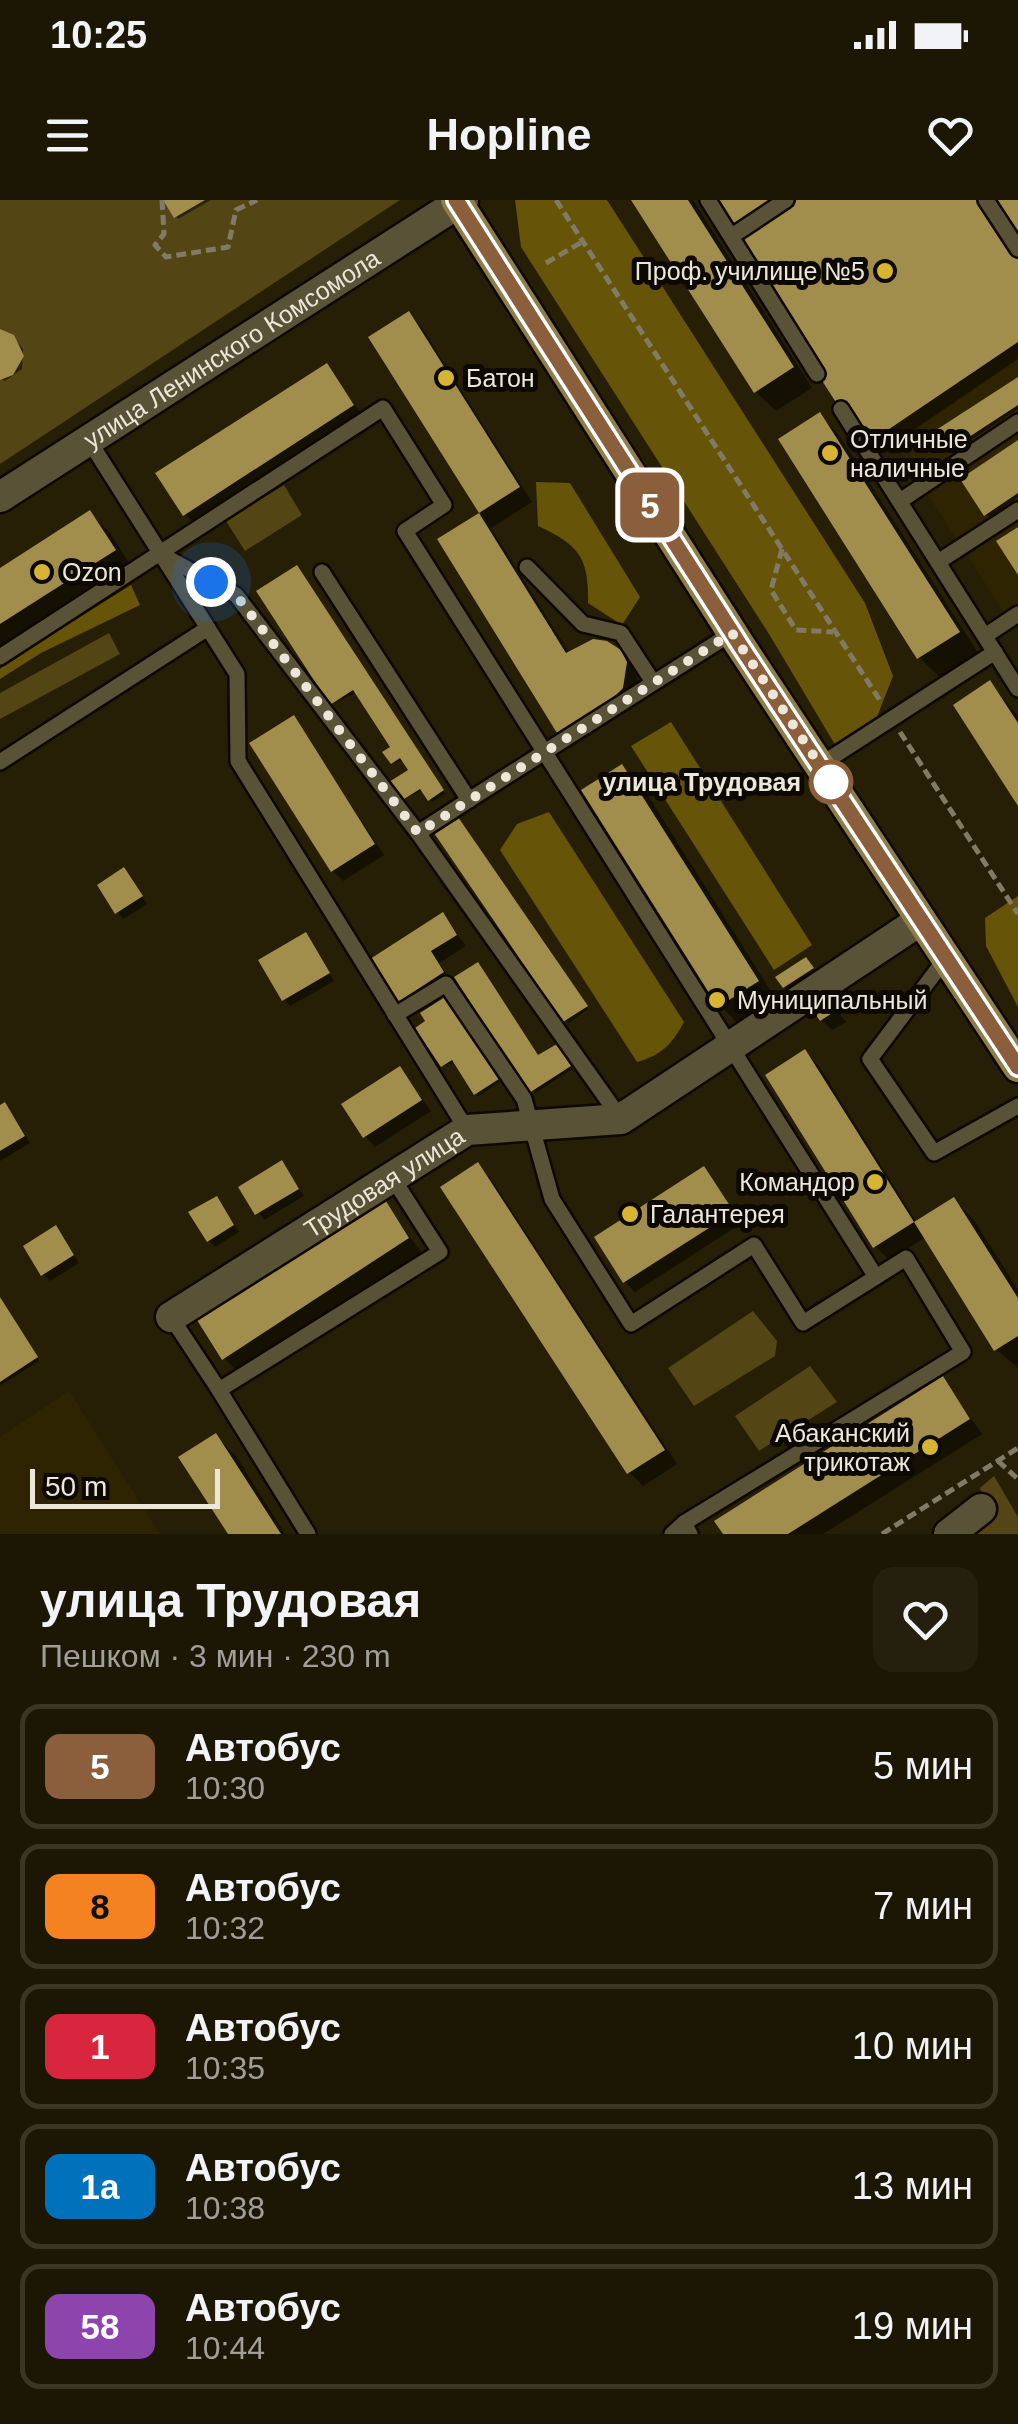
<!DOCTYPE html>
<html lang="ru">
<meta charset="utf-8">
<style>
body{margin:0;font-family:Arial,sans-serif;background:#25200e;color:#f1f3f6;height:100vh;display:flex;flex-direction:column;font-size:38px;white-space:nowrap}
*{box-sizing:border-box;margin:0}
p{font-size:32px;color:#a09f9a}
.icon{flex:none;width:55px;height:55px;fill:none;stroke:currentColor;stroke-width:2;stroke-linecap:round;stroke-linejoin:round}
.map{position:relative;height:1334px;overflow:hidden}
.details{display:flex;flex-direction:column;background:#1c1704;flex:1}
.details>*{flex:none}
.badge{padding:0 20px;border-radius:15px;font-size:35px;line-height:65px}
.scale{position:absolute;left:30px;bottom:25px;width:190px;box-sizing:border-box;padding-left:10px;border:5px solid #ece7d8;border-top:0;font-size:28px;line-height:35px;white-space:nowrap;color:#ece7d8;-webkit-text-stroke:8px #0c0902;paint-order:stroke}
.you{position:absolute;width:50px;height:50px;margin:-25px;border:8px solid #fff;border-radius:50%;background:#1a73e8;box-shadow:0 0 0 15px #1a73e833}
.map>.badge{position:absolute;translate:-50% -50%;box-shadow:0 0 0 5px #fff}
.round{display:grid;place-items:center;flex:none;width:105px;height:105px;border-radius:20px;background:#25200e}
.head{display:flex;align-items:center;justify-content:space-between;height:170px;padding:0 40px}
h1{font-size:48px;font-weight:600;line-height:75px}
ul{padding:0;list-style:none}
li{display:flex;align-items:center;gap:30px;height:125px;margin:0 20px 15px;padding:0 20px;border:5px solid #3a3626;border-radius:20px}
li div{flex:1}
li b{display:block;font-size:38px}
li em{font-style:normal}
li .badge{min-width:110px;font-weight:700;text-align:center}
.status{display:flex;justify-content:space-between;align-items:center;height:70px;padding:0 50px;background:#1c1704;direction:ltr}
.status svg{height:28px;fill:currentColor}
header{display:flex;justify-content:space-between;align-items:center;height:130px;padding:0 40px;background:#1c1704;font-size:45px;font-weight:600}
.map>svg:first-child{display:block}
.built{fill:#2e2401}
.green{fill:#534514}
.forest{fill:#665408}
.shadow{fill:#0007}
.building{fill:#a18e4c}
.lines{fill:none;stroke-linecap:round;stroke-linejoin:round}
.service-casing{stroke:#0f0800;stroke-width:20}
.minor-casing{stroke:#0f0800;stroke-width:35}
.primary-casing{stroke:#0f0800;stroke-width:35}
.path{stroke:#817b66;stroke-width:5;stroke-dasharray:10 5;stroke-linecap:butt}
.service{stroke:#5a5237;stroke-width:15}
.minor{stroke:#5a5237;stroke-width:30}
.primary{stroke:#8d7e4b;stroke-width:30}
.line-casing{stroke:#fff;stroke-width:22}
.line{stroke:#8b5e3c;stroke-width:15}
.walk{stroke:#ece7d8;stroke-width:10;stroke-dasharray:0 18}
.poi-dot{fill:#d7b434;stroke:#0c0902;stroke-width:4}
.stop-dot{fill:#fff;stroke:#8b5e3c;stroke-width:5}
.labels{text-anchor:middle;stroke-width:10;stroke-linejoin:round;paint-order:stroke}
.poi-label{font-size:25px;fill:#ece7d8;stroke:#0c0902;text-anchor:start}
.street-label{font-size:25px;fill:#ece7d8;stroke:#0c0902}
.stop-label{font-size:25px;font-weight:bold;fill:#ece7d8;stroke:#0c0902;text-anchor:end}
</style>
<div class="status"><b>10:25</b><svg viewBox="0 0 49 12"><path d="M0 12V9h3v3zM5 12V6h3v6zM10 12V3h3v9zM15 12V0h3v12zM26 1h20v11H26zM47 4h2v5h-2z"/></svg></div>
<header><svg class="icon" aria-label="menu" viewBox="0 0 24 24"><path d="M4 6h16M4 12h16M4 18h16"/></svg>Hopline<svg class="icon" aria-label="heart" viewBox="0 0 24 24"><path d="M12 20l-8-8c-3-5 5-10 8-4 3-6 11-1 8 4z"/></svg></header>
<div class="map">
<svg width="1018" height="1334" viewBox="0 0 1018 1334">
<rect width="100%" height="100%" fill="#261f05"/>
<g class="built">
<polygon points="1018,147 1018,411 1007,417 886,230"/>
<polygon points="69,1191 160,1334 0,1334 0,1237"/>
</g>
<g class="green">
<polygon points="0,0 400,0 0,264"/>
<polygon points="284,285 302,315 245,351 226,321"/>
<polygon points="109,433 120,454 0,519 0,493"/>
<polygon points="753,1111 777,1141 775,1156 694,1206 668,1168"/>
<polygon points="810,1166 837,1202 759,1251 735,1216"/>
<polygon points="994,1276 1018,1317 1018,1334 966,1334 988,1315 980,1288"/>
</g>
<g class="forest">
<polygon points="515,0 607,0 865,403 893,476 877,517 837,548 769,434 521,47"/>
<path d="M536,282L570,283L640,397L622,425L588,403C589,357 579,345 538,326Z"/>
<polygon points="131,385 140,405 41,453 0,479 0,469 14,458"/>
<polygon points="671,522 812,745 774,770 631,546"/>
<path d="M549,612L684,822C672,844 662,855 637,862L500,650L517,624Z"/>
<polygon points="1018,696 1018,807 986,746 985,718"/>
</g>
<g class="shadow">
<polygon points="166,0 211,0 178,19"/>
<polygon points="634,0 693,0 812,188 776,211 756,192"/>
<polygon points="709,0 1018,0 1018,159 877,255"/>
<polygon points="409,114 422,128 532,302 491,328 570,454 619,452 634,466 640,490 625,512 573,545 559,531 440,340 482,314 372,137"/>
<polygon points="0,135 13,137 23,149 22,169 5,181 0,179"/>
<polygon points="326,166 366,220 198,328 185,314"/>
<polygon points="1018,180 1018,209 951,253 937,233"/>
<polygon points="820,216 839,235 978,453 939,477 919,457"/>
<polygon points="1018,243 1018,297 989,317 986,314"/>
<polygon points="90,313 110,333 134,371 0,456 0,371"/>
<polygon points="299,371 445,594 432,602 424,590 403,599 411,571 404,560 393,563 393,548 357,492 332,504"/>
<polygon points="990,483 1018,516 1018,602"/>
<polygon points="293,518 384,655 343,681 333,671"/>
<polygon points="622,567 642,586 777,801 739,825 720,805"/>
<polygon points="461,622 588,809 568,823 437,634"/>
<polygon points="130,677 147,704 123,719 100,686"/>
<polygon points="443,715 466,746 439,763 453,783 407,812 397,802"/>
<polygon points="306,736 334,781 290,806 284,799"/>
<polygon points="806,760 822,779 795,797 785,787"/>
<polygon points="829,801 846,822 832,830 822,820"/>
<polygon points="447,803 499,882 479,896 455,862 443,866"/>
<polygon points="559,849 572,869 534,894 539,858"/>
<polygon points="805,852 819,866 917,1023 954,1000 974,1020 1018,1090 1018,1168 996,1149 926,1037 889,1060 875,1046"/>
<polygon points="400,869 431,911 375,947 365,936"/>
<polygon points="0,908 11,912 30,943 0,961"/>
<polygon points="281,963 304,996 264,1020 241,988"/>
<polygon points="478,965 491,979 677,1264 643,1286 629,1272"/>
<polygon points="704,969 742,1023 635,1092 625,1082"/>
<polygon points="216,999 239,1032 215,1047 209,1040"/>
<polygon points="384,1001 421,1052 238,1172 224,1158"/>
<polygon points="62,1035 79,1063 50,1081 43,1074"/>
<polygon points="0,1099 39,1161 1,1185 0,1184"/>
<polygon points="943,1179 982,1234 823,1334 726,1334"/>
<polygon points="216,1236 236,1256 285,1334 231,1334"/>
</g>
<g class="building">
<polygon points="163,0 205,0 174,18"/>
<polygon points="631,0 688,0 794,167 754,193"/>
<polygon points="706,0 1018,0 1018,142 864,246"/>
<polygon points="409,111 520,287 479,313 368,137"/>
<polygon points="0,129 14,135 24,156 13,175 0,180"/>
<polygon points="327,163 354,205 183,316 155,273"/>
<polygon points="1018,177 1018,205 946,252 933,232"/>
<polygon points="820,212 960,432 917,459 778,239"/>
<polygon points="1018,240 1018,293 984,316 960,279"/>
<polygon points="90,310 116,350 0,424 0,368"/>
<polygon points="479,313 566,453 593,439 607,441 621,450 627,462 623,488 612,499 557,533 437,339"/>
<polygon points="1018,327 1018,375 996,341"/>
<polygon points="297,365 444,590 428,601 420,589 401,601 389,582 408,570 400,558 391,564 382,552 390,547 353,490 330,505 256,391"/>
<polygon points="990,480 1018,523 1018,606 953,505"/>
<polygon points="294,515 375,644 331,672 249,543"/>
<polygon points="622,564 759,781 718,807 581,590"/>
<polygon points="458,617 588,806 563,822 434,633"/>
<polygon points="124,667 143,696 115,714 97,685"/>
<polygon points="443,712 457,735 431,751 444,772 395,804 367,761"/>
<polygon points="306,732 330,773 282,801 258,760"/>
<polygon points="806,757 814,768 783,788 775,777"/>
<polygon points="478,762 538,855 557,844 571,866 529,893 454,777"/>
<polygon points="445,797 499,879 474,895 452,860 441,867 415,828 425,821 420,813"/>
<polygon points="829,798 837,810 820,821 812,809"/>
<polygon points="805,849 914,1022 954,997 1018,1098 1018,1136 994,1151 914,1022 873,1048 765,875"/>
<polygon points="400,866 422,900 363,938 341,904"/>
<polygon points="5,902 25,936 0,951 0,905"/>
<polygon points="282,960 299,989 255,1015 238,987"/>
<polygon points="478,962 665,1250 627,1274 440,987"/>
<polygon points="704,966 734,1012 623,1083 594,1037"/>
<polygon points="217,996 234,1025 207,1042 188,1012"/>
<polygon points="384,998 409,1038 222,1160 197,1120"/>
<polygon points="56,1025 74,1055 41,1076 23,1046"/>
<polygon points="0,1097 38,1157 0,1182"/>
<polygon points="943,1176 970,1219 788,1334 723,1334 714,1321"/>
<polygon points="216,1233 236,1264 281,1334 228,1334 178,1257"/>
</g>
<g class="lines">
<defs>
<g id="service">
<polyline points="708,0 817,174"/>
<polyline points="986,0 1018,49"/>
<polyline points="732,36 786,0"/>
<polyline points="841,209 1018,489"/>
<polyline points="88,239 237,474 238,561 467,930"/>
<polyline points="900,301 1018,222"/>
<polyline points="164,356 236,395 418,633 469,600"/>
<polyline points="938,362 1018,310"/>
<polyline points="527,367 583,424 621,433 653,482"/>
<polyline points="322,372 469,600 732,433"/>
<polyline points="985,436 1018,414"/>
<polyline points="0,457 383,208 444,305 405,331 876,1077 906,1058 963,1152 684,1323"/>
<polyline points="0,562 208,428"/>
<polyline points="820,565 995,452"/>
<polyline points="418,633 621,919"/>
<polyline points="946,758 870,859 934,953 1018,906"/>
<polyline points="395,815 446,784 524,899 552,999 631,1124 754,1045 803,1123 876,1077"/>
<polyline points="171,1117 219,1190"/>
<polyline points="308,1334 219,1190 440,1052 392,977"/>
<polyline points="672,1334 684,1323 690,1334"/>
</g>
<g id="minor">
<path id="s1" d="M0,297L463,0"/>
<path id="s2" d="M171,1117L467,930L621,919L921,720"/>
<polyline points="949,1334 981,1309"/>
</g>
<polyline id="primary" points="456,0 740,445 1018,867"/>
</defs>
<use href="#service" class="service-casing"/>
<use href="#minor" class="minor-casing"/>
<use href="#primary" class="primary-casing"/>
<g class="path">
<polyline points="162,0 164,34 155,45 166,57 228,47 236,10 257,0"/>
<polyline points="556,0 881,502"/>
<polyline points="546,63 582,42"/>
<polyline points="782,349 771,390 796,430 833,432"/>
<polyline points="900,532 1018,714"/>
<polyline points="998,1261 1018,1279"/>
<polyline points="882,1334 1018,1248"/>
</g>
<use href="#service" class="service"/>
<use href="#minor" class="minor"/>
<use href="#primary" class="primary"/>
</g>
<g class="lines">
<defs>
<polyline id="line" points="456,0 740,445 1018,867"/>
</defs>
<use href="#line" class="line-casing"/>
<use href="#line" class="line"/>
<polyline class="walk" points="211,382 236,395 418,633 732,433 831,582"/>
</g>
<g class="poi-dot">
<circle cx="885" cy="71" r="10"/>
<circle cx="446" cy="178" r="10"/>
<circle cx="830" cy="253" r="10"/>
<circle cx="42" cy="372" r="10"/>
<circle cx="717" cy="800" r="10"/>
<circle cx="875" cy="982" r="10"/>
<circle cx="630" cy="1014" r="10"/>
<circle cx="930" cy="1247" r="10"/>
</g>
<circle class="stop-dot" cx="831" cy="582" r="20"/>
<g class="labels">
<g class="poi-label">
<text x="865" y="80" text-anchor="end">Проф. училище №5</text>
<text x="466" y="187">Батон</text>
<text x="850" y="248">Отличные<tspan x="850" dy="29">наличные</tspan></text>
<text x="62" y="381">Ozon</text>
<text x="737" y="809">Муниципальный</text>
<text x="855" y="991" text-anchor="end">Командор</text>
<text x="650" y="1023">Галантерея</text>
<text x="910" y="1242" text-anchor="end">Абаканский<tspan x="910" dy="29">трикотаж</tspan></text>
</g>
<g class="street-label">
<text dy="9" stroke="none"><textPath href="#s1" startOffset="275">улица Ленинского Комсомола</textPath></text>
<text dy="9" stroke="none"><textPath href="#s2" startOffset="252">Трудовая улица</textPath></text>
</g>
<g class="stop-label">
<text x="801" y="591">улица Трудовая</text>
</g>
</g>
</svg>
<div class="scale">50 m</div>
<div class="you" style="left:211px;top:382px"></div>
<b class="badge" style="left:650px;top:305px;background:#8b5e3c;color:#fff">5</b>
</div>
<section class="details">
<div class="head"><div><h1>улица Трудовая</h1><p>Пешком · 3 мин · 230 m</p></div><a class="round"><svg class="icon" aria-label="heart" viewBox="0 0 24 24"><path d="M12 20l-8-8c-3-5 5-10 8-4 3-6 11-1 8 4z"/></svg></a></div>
<ul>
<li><span class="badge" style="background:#8b5e3c;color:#fff">5</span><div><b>Автобус</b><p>10:30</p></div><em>5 мин</em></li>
<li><span class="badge" style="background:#f58220;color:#111">8</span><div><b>Автобус</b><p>10:32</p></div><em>7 мин</em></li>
<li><span class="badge" style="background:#d7263d;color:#fff">1</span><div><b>Автобус</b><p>10:35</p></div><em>10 мин</em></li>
<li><span class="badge" style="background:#0072bc;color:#fff">1а</span><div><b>Автобус</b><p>10:38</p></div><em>13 мин</em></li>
<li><span class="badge" style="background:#8e44ad;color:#fff">58</span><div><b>Автобус</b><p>10:44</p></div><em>19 мин</em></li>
</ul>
</section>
